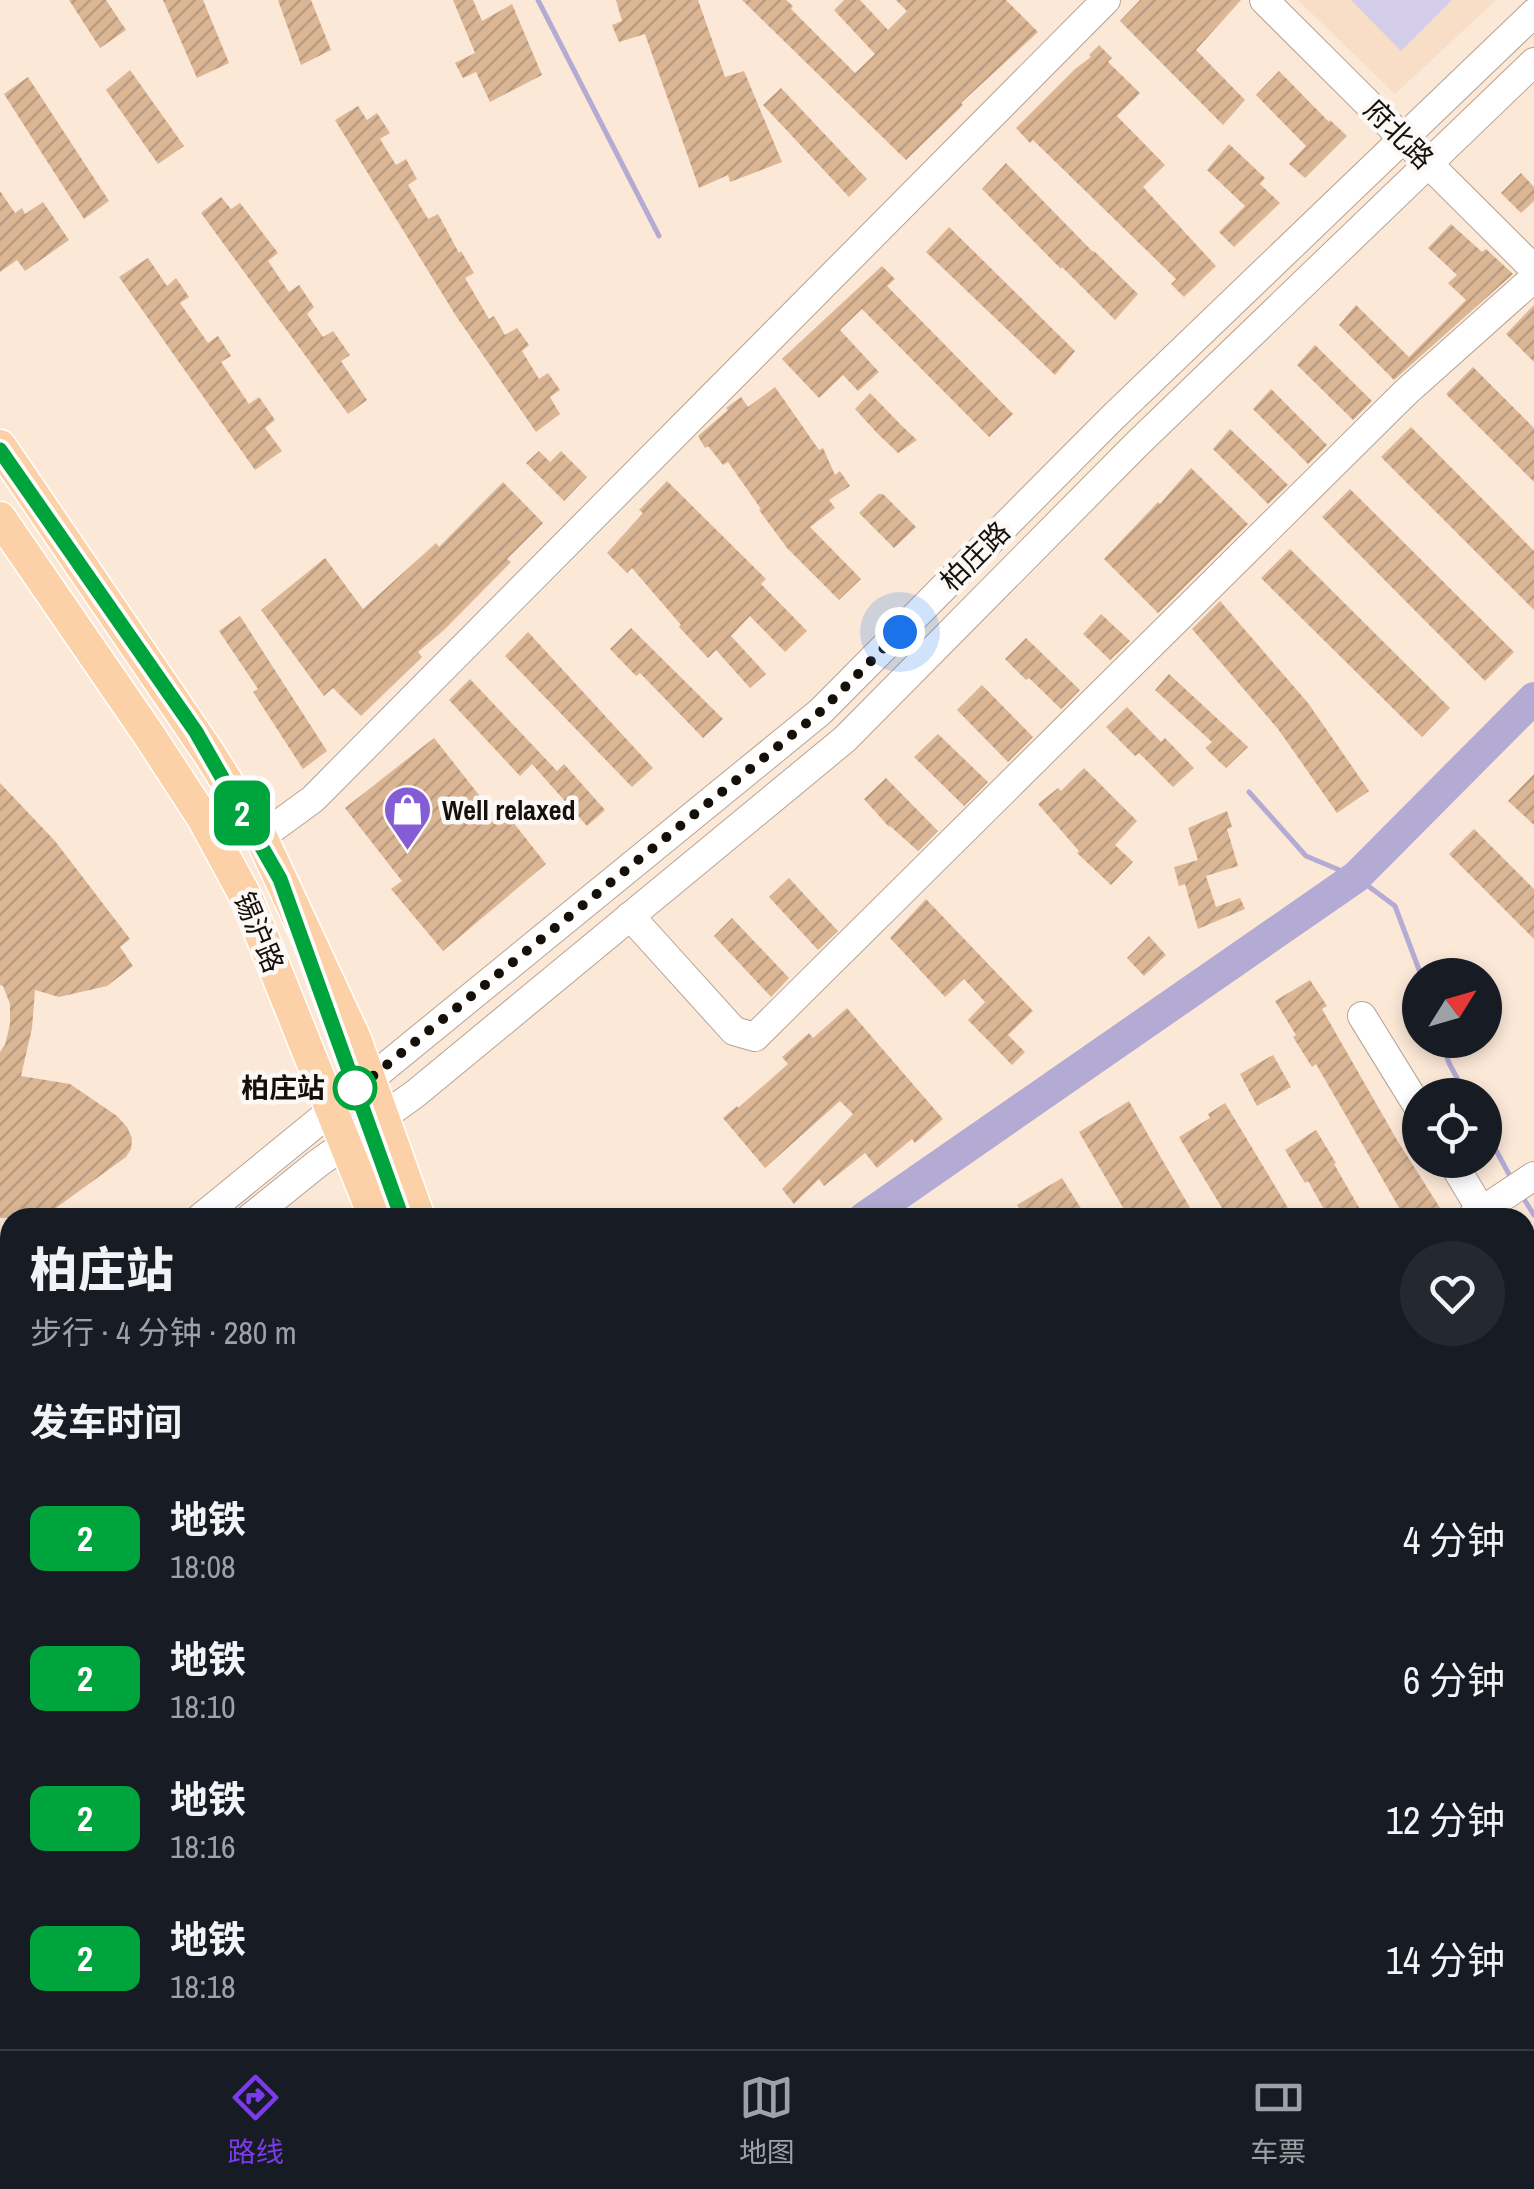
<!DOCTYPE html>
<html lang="zh">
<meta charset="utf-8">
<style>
body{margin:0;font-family:"Archivo Narrow","Noto Sans SC",sans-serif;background:#242831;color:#f1f3f6;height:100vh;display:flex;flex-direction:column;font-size:38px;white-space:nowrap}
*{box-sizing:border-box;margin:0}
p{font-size:32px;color:#9ea1a6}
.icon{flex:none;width:55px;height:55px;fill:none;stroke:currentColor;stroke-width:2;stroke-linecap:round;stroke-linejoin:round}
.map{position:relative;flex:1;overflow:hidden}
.side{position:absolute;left:0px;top:1208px;width:1535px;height:842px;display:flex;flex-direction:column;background:#171b24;border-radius:30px 30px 0 0;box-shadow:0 5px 15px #0003}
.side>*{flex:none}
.badge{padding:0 20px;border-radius:15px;font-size:35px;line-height:65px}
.needle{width:65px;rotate:53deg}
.fabs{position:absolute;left:1402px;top:958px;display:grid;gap:20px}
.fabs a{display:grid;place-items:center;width:100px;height:100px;border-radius:50%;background:#171b24;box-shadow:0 5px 15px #0003;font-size:50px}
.you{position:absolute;width:50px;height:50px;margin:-25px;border:8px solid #fff;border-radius:50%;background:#1a73e8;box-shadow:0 0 0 15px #1a73e833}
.map>.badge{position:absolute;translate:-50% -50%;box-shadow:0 0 0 5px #fff}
h2{padding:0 30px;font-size:38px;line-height:90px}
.round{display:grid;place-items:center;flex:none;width:105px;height:105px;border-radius:52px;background:#242831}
.head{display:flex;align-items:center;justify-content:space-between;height:170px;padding:0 30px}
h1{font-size:48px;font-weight:800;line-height:75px}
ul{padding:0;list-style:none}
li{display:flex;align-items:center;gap:30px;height:140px;padding:0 30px}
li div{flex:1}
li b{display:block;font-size:38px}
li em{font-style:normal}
li .badge{min-width:110px;font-weight:700;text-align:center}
.menu{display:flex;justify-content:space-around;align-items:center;height:140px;border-top:2px solid #363941;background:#171b24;font-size:28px;color:#9ea1a6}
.menu a{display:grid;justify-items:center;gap:5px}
.menu .selected{color:#7c3aed}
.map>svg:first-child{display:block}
.built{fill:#f8dec7}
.grass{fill:#d3cdea}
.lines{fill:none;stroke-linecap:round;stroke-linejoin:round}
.stream{stroke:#b4abd5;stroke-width:5}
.river{stroke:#b4abd5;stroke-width:32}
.building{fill:url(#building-hatch)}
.minor-casing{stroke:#b6a393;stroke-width:30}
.major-casing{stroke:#fff;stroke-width:35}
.minor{stroke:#fff;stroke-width:28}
.major{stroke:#fcd1a7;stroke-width:32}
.line-casing{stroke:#fff;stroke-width:22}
.line{stroke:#00a43c;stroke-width:15}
.walk{stroke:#16100a;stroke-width:10;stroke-dasharray:0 18}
.stop-dot{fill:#fff;stroke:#00a43c;stroke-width:5}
.labels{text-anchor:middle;stroke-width:9;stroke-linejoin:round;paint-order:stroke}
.street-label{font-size:28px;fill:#16100a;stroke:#fcf8f5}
.poi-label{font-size:28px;font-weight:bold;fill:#16100a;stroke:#fcf8f5;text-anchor:start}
.stop-label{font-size:28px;font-weight:bold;fill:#16100a;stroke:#fcf8f5;text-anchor:end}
</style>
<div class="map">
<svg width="1534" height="2049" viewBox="0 0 1534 2049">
<defs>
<pattern id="building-hatch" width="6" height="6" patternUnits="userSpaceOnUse" patternTransform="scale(2.5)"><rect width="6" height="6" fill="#dab695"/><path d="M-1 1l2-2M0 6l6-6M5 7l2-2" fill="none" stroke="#ba9b7f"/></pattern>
</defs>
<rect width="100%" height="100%" fill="#fce8d7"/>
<g class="built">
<polygon points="1298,0 1496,0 1395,94"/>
<polygon points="425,2040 627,2040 630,2049 428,2049"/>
</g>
<polygon class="grass" points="1351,0 1452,0 1401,51"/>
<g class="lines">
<g class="stream">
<polyline points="538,0 659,236"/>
<polyline points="1249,792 1306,856 1356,877 1395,906 1421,975"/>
<polyline points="1441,1040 1449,1063 1466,1095"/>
<polyline points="1485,1130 1511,1178"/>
<polyline points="1522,1196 1534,1215"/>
</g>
<g class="river">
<polyline points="864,1218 1356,877 1534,698"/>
<polyline points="0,1881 10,1871"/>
</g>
</g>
<g class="building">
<polygon points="69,0 106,0 126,30 100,48"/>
<polygon points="163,0 203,0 229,63 197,78"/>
<polygon points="278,0 311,0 331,50 301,65"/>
<polygon points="453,0 473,0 482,21 512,4 542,75 490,102 476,72 463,78 455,63 475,53"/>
<polygon points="616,0 698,0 725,77 744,71 782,162 730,182 728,175 699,188 645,34 619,42 612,25 622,21"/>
<polygon points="742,0 786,0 793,6 791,9 855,73 875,54 834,10 844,0 860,0 888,30 907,11 896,0 1006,0 1038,32 961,103 963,105 906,160"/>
<polygon points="1140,0 1241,0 1196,50 1245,100 1223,125 1120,21"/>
<polygon points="1099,45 1112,58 1108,62 1140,93 1117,116 1165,165 1143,187 1216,266 1184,297 1171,284 1176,279 1033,140 1030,143 1016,128 1075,69 1091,57 1089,55"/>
<polygon points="130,70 184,146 158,164 106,90"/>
<polygon points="1279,71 1329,122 1330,120 1347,136 1305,178 1289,164 1306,146 1256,95"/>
<polygon points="28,77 109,201 84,219 4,94"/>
<polygon points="781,88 867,179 849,197 763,105"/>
<polygon points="358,106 367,120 377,113 390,133 380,139 396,165 406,159 417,179 408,185 428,219 438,214 459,253 461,251 474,273 465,278 489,319 494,316 505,335 517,328 529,345 522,351 539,379 548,373 560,390 550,397 560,414 536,432 456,316 335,120"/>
<polygon points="1229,144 1265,178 1260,184 1280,203 1234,247 1219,232 1245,206 1207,170"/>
<polygon points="1006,163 1093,252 1094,251 1138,294 1115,320 1062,267 1061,269 982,189"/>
<polygon points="1521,173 1534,187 1534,201 1521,213 1501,193"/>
<polygon points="0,191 15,213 22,208 25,214 43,202 69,240 25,271 17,260 0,272"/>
<polygon points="221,197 231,209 240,203 278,253 268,261 289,292 299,285 314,307 307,314 323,337 333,331 350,355 341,361 367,400 348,414 201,213"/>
<polygon points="1451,224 1482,252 1486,249 1513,274 1394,380 1339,325 1356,305 1409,357 1466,300 1448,283 1457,275 1428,248"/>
<polygon points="949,227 1075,351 1055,375 926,252"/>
<polygon points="148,258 167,286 176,278 189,297 180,303 208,343 218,336 231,356 221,362 249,404 259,397 275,420 265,428 282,451 255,470 119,277"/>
<polygon points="882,266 895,279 887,286 1013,414 989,437 862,309 840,330 879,372 858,391 843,375 819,398 782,359"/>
<polygon points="1534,305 1534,362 1506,334"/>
<polygon points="1315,345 1372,401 1353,420 1297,365"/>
<polygon points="1473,367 1534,428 1534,482 1446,394"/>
<polygon points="775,387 819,450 823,448 835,475 840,471 850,486 829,500 835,508 810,527 861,579 839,600 787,548 759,510 761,509 728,462 723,465 708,446 705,448 698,436 728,410 726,408 741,397 748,407"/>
<polygon points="1271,389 1327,445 1308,464 1253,409"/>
<polygon points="870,393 903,427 917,440 898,453 878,434 855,409"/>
<polygon points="1411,427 1534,551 1534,610 1381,457"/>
<polygon points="1230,429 1288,485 1268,504 1213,449"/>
<polygon points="539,451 550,462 561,451 587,477 564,501 526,463"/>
<polygon points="1191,468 1248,524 1158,613 1104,559 1158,502 1160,504"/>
<polygon points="667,481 766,579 761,584 807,631 785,652 750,616 731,636 766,674 750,688 716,650 708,658 679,627 681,625 632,568 627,573 607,553 643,513 639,510"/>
<polygon points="503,482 543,523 507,559 511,562 444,630 418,652 422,657 361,716 333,688 324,696 261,610 325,558 363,609 436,543 439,547"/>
<polygon points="1350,489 1514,652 1485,681 1322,517"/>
<polygon points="878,494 883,494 916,527 894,548 859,513"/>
<polygon points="1290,549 1450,708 1422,737 1261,578"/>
<polygon points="1220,601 1308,703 1369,791 1337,813 1278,729 1192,629"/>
<polygon points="1101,614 1130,641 1110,660 1083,634"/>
<polygon points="240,616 327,751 303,769 253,692 258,689 219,631"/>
<polygon points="631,628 723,719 703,738 640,673 636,676 610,649"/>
<polygon points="528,632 653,768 632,787 505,656"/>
<polygon points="1026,638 1080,690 1061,709 1029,678 1026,680 1005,659"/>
<polygon points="1169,674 1248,747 1226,768 1205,748 1212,742 1155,690"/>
<polygon points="470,679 557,771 564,764 605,810 587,826 532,764 520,776 449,700"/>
<polygon points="982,685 1033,737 1008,762 957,710"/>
<polygon points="1127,707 1161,742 1165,738 1194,768 1173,787 1139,753 1135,756 1106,727"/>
<polygon points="938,734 988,782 964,806 914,757"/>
<polygon points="434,738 494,814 501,807 546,864 443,951 391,889 402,881 345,808"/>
<polygon points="1084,768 1137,821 1115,845 1133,862 1111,885 1077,853 1079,851 1038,804 1058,788 1061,791"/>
<polygon points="1534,774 1534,825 1508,801"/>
<polygon points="886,778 938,831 918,851 890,826 889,827 864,799"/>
<polygon points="0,783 55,841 130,939 120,947 133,966 107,986 59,997 35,990 32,1028 21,1076 70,1084 117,1116 127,1127 132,1138 131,1149 126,1157 42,1218 0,1218 0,1052 5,1045 10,1024 10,1004 3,986 0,985"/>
<polygon points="1227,811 1232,827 1227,829 1238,866 1206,876 1216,907 1240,898 1245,909 1198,929 1185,884 1179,886 1174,867 1198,860 1188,828"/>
<polygon points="1474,829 1534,889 1534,939 1449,854"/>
<polygon points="789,878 838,931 818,950 769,897"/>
<polygon points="926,899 1033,1011 1008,1035 1025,1052 1012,1065 968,1020 985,1002 964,979 945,997 890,938"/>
<polygon points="732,918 789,978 771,997 714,936"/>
<polygon points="1149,936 1166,955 1144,976 1127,958"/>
<polygon points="1310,980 1327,1006 1322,1009 1397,1140 1442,1211 1432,1218 1405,1218 1316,1064 1312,1067 1293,1037 1296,1035 1275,1001"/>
<polygon points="847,1008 943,1119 915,1143 912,1139 877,1168 865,1153 824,1186 819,1179 794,1204 782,1189 853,1114 840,1101 765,1168 723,1118 737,1106 738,1108 788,1064 782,1057 809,1033 813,1038"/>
<polygon points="1273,1055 1291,1087 1257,1106 1240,1074"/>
<polygon points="1129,1101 1160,1156 1196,1218 1129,1218 1079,1132"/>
<polygon points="1225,1103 1266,1171 1294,1218 1228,1218 1179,1137 1210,1118 1208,1114"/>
<polygon points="1316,1130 1336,1163 1334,1164 1365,1218 1329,1218 1308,1181 1305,1183 1285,1150"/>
<polygon points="1062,1178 1087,1218 1025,1218 1017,1205"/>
</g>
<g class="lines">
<defs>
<g id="minor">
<polyline points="1264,0 1534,269"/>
<polyline points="261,837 313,799 1106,0"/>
<polyline points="630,916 734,1031 755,1037 1406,392 1534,278"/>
<polyline points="1362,1016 1420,1110"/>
<polyline points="1451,1160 1486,1218"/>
<polyline points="200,1218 820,712 1112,418 1534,13"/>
<polyline points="250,1218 317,1164 415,1094 845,739 1137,444 1534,62"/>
<polyline points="1471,1218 1534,1176"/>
<polyline points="1525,1279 1534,1293"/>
<polyline points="0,1380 10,1371"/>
<polyline points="0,1416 10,1408"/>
<polyline points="1525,1565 1534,1562"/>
<polyline points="1525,1596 1534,1593"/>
<polyline points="1525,2032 1534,2029"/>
<polyline points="1280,2040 1283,2049"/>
<polyline points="143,2049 167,2040"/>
<polyline points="231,2049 256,2040"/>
<polyline points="1478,2049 1503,2040"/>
</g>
<g id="major">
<polyline points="0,446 210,755 261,837 355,1039 419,1218"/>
<polyline points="0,518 149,735 203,818 247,899 375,1218"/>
<polyline points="676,2040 679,2049"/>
<polyline points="730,2040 733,2049"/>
</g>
</defs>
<use href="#minor" class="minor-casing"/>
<use href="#major" class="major-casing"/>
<use href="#minor" class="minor"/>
<use href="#major" class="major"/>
</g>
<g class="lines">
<defs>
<polyline id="line" points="0,450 196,732 280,879 402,1218"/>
</defs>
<use href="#line" class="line-casing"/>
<use href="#line" class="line"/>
<polyline class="walk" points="355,1088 351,1094 820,712 900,632"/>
</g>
<defs>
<symbol id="shop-pin" viewBox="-11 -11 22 30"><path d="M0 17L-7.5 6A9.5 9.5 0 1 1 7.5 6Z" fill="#835cd6" stroke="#fcf8f5"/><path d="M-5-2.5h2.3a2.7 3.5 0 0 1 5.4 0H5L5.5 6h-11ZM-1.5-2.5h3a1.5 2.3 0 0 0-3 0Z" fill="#fff"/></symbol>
</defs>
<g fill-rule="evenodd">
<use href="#shop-pin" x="380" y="782" width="55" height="75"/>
</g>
<circle class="stop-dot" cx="355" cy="1088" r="20"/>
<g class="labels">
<g class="street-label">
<text transform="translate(1399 134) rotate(45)" y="10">府北路</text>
<text transform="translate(975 556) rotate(-45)" y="10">柏庄路</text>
<text transform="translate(259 932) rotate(67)" y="10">锡沪路</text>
</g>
<g class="poi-label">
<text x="442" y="820">Well relaxed</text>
</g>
<g class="stop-label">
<text x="325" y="1098">柏庄站</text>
</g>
</g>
</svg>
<div class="fabs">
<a><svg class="needle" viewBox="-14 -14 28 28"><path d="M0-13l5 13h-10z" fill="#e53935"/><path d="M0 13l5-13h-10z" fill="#9ea1a6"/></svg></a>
<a><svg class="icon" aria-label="locate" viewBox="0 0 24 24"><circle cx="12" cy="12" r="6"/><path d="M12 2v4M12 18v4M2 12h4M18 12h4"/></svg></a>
</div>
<div class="you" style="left:900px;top:632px"></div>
<b class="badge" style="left:242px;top:813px;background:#00a43c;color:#fff">2</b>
<section class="side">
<div class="head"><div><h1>柏庄站</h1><p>步行 · 4 分钟 · 280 m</p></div><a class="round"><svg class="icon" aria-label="heart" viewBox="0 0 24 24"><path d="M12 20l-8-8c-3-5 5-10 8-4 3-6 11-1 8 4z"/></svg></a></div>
<h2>发车时间</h2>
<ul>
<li><span class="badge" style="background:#00a43c;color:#fff">2</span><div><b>地铁</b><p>18:08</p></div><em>4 分钟</em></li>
<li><span class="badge" style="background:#00a43c;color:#fff">2</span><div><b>地铁</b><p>18:10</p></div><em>6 分钟</em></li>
<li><span class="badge" style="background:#00a43c;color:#fff">2</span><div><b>地铁</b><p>18:16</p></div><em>12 分钟</em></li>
<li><span class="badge" style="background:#00a43c;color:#fff">2</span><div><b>地铁</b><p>18:18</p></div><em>14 分钟</em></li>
</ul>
</section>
</div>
<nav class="menu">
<a class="selected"><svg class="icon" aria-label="directions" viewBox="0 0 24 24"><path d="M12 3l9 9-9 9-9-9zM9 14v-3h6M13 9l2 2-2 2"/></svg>路线</a>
<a><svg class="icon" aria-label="map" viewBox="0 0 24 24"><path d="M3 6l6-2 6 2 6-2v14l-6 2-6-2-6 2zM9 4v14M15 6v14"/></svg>地图</a>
<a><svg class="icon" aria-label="tickets" viewBox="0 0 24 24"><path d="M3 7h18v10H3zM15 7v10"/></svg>车票</a>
</nav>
